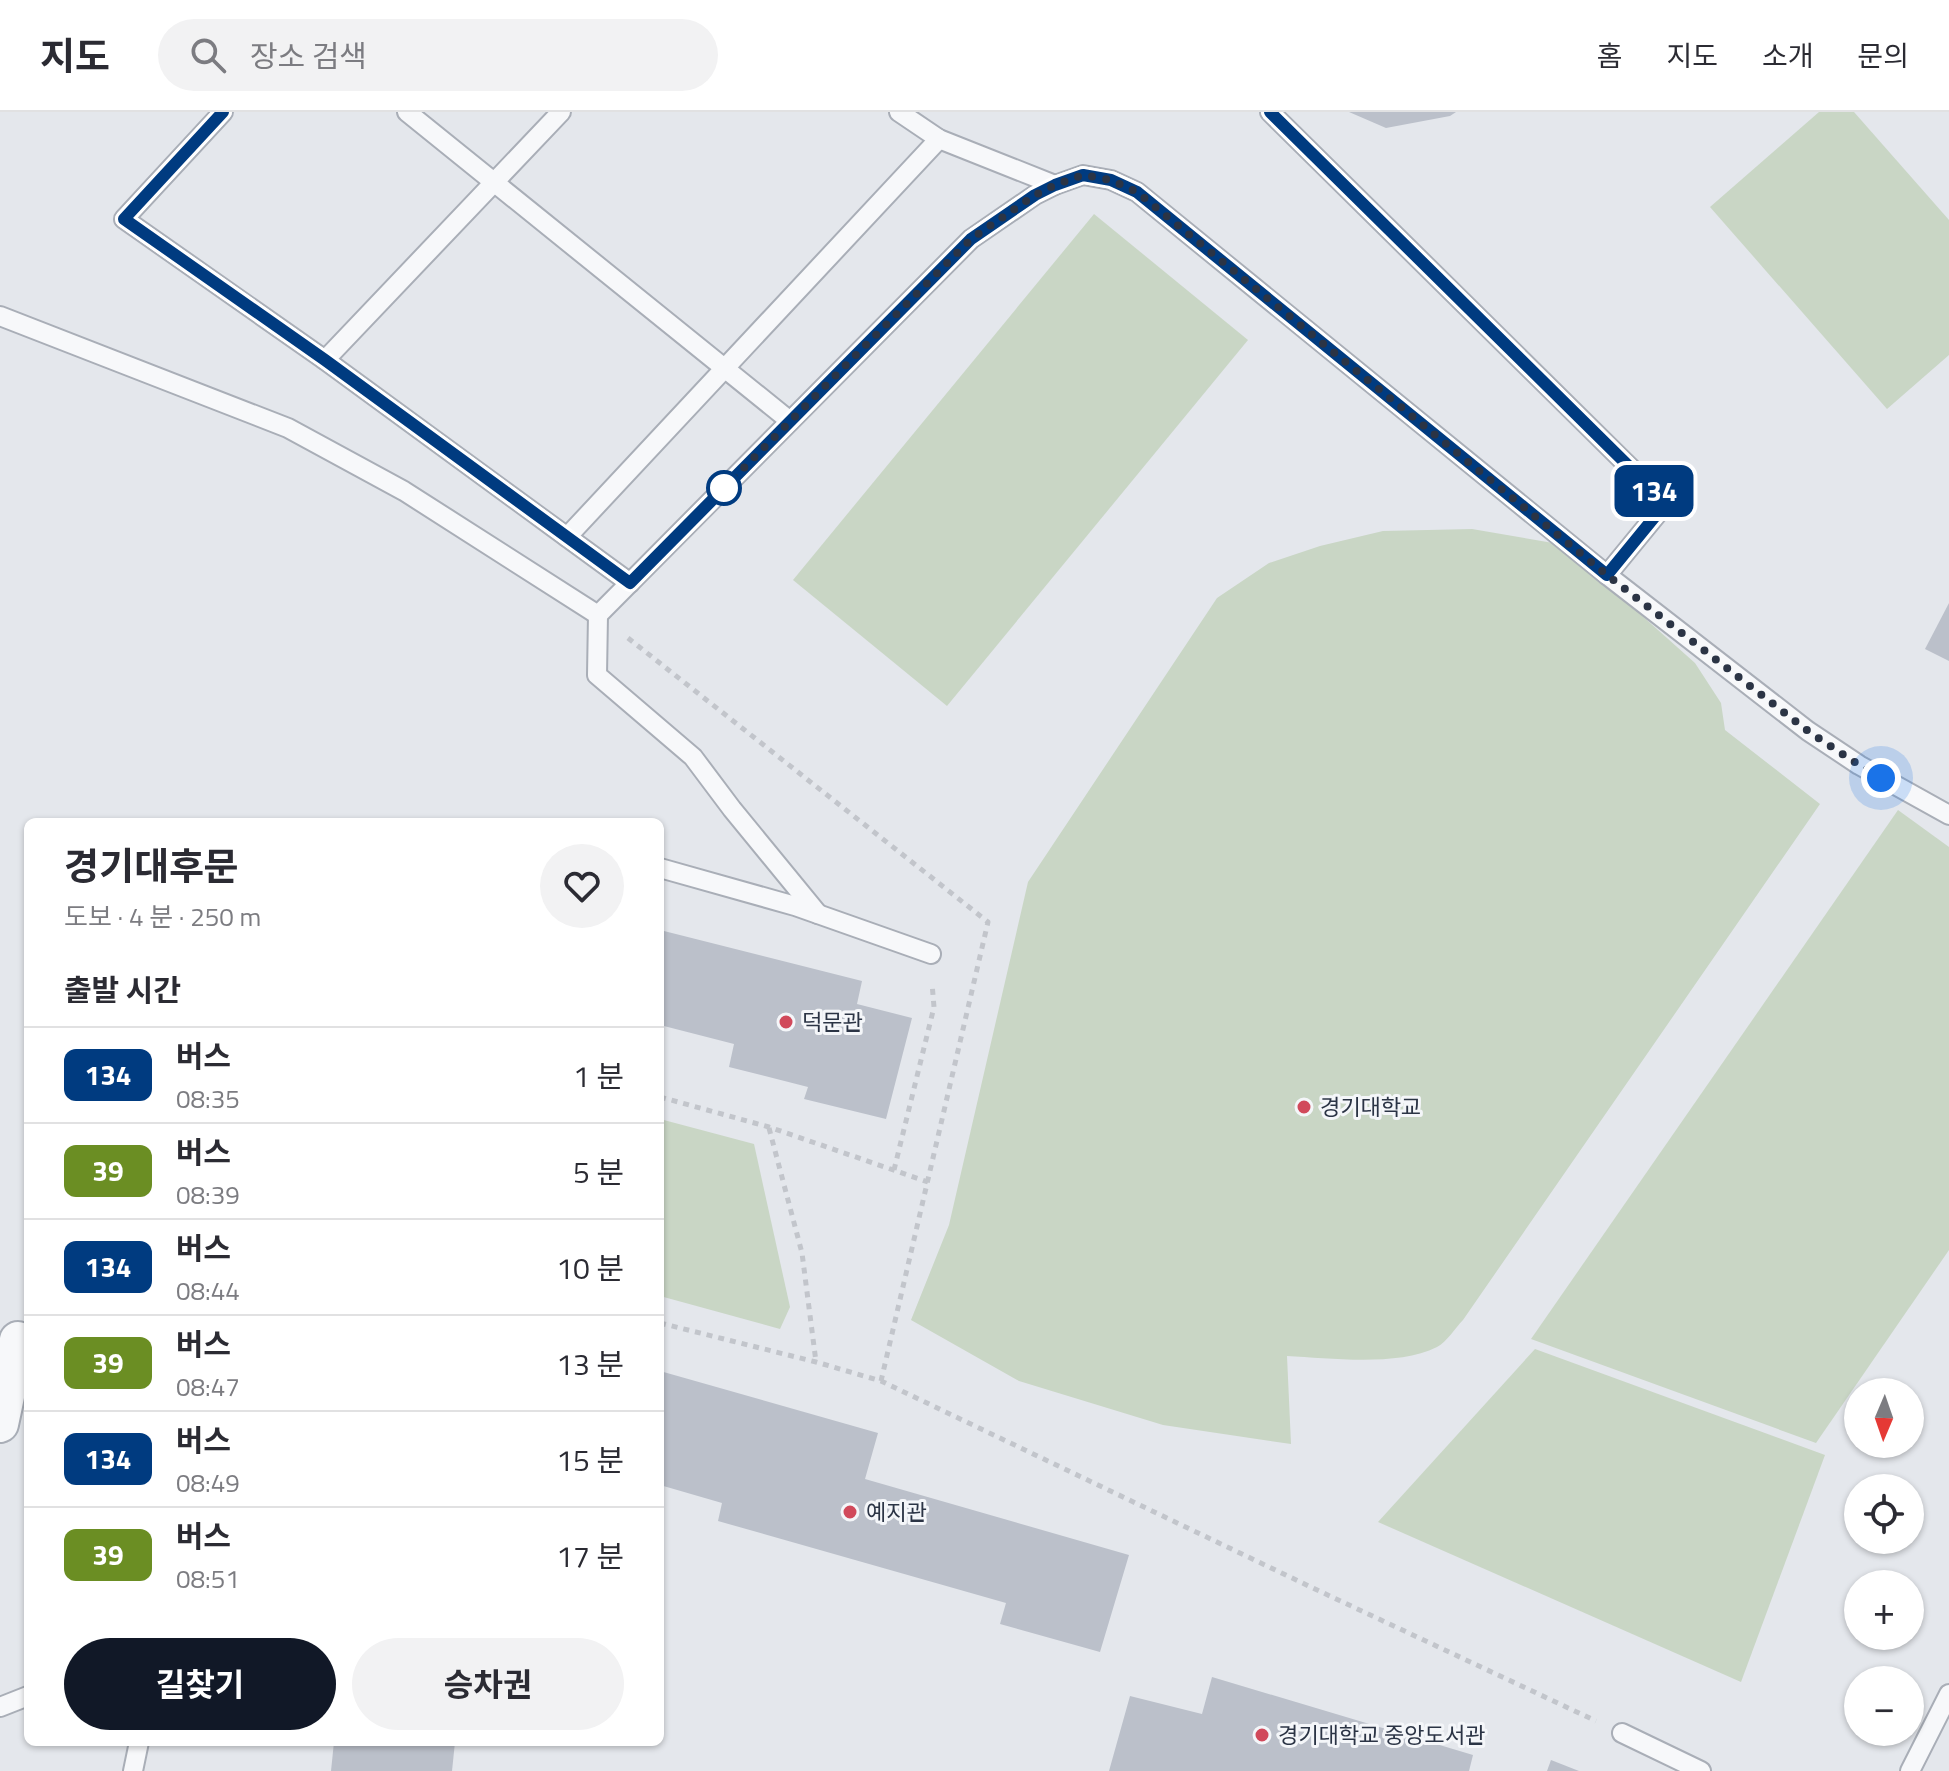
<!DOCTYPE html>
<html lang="ko">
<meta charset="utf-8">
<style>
body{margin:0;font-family:"Titillium Web","Noto Sans KR",sans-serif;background:#f2f2f3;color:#2b2b33;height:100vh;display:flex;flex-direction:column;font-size:30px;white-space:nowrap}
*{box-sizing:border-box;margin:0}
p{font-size:26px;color:#7c7c81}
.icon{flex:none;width:44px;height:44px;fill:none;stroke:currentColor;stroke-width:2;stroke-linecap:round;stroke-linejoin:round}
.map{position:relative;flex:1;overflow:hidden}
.details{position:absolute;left:24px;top:706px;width:640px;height:928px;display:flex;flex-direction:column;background:#fff;border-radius:12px;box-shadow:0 2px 6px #0004}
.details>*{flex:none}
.badge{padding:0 16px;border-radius:12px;font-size:28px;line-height:52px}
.needle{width:52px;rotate:182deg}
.buttons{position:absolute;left:1844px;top:1266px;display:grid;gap:16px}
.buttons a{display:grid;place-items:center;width:80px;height:80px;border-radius:50%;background:#fff;box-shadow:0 2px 6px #0004;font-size:40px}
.you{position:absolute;width:40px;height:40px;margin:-20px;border:6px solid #fff;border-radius:50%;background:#1a73e8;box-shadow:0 0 0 12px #1a73e833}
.map>.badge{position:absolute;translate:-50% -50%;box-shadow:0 0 0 4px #fff}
h2{padding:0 40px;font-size:30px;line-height:72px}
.round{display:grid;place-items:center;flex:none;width:84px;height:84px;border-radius:42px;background:#f2f2f3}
.overview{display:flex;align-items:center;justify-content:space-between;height:136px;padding:0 40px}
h1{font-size:38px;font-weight:700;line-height:60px}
.button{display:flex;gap:16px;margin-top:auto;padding:16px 40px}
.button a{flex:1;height:92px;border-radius:48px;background:#111827;color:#fff;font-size:32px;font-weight:700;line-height:92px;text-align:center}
.button a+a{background:#f2f2f3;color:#2b2b33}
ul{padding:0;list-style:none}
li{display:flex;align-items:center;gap:24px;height:96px;padding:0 40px;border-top:2px solid #e1e1e2}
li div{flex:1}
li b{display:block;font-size:30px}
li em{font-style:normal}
li .badge{min-width:88px;font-weight:700;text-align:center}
header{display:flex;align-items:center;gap:48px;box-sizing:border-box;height:112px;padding:0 40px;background:#fff;border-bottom:2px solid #e1e1e2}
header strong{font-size:38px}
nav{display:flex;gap:44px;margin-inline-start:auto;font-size:28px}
.search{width:560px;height:72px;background:#f2f2f3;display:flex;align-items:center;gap:20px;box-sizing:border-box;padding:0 28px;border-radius:44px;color:#7c7c81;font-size:30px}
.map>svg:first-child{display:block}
.green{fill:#c9d6c5}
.building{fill:#bbc0ca}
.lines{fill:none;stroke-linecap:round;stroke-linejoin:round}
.lane-casing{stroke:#a9aeb7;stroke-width:22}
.street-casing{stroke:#a9aeb7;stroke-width:40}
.path{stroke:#c2c5cb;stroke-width:5;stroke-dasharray:6 6;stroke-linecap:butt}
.lane{stroke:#f7f8fa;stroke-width:18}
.street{stroke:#f7f8fa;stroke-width:36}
.line-casing{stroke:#fff;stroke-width:18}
.line{stroke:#003b80;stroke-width:12}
.walk{stroke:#2b3445;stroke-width:8;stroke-dasharray:0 14.4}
.stop-dot{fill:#fff;stroke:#003b80;stroke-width:4}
.poi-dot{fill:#d1495b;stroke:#f4f6f9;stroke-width:3}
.labels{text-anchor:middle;stroke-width:6;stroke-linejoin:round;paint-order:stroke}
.poi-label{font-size:22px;fill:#2b3445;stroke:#f4f6f9;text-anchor:start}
</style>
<header>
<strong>지도</strong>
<div class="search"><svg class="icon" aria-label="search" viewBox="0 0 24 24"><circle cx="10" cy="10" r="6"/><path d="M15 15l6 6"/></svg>장소 검색</div>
<nav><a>홈</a><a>지도</a><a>소개</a><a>문의</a></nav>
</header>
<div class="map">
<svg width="1949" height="1659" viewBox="0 0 1949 1659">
<rect width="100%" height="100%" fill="#e4e7ec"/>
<g class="green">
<polygon points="1819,0 1854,0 1949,108 1949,243 1887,297 1710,95"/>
<polygon points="1094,102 1248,228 947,594 793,468"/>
<path d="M1472,417L1553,431L1603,469L1695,551L1721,591L1725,618L1820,692L1463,1208C1455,1216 1447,1230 1437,1235C1397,1255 1330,1246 1287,1244L1291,1332L1163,1313L1019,1269L911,1208L949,1113L1028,770L1217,486L1269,451L1320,434L1383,419Z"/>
<polygon points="1898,698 1949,735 1949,1138 1816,1331 1531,1227"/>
<polygon points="660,1007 754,1032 790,1195 780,1217 660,1184"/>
<polygon points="1535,1237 1825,1343 1741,1570 1378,1410"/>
</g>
<g class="building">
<polygon points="1349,0 1456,0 1450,4 1386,16"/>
<polygon points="1949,491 1949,549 1925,537"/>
<polygon points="660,818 862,869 857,892 912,906 886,1007 804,987 808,975 729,955 734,932 660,913"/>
<polygon points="660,1259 878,1321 865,1367 1129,1443 1100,1540 1000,1512 1006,1491 718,1409 722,1391 660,1373"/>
<polygon points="1212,1565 1473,1643 1469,1659 1109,1659 1130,1584 1202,1602"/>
<polygon points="334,1630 455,1630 452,1659 331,1659"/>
<polygon points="1551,1648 1579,1659 1547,1659"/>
</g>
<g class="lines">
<defs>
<g id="lane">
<polyline points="223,0 124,107 325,248 567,425 939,27"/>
<polyline points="407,0 790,309"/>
<polyline points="899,0 939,27 1055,73"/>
<polyline points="1270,0 1666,391 1607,463"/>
<polyline points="0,204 288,316 404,379 598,503 971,127 1035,83 1055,73 1083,63 1111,68 1137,80 1607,463 1808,619 1859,653 1949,703"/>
<polyline points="325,248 561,0"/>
<polyline points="567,425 630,471"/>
<polyline points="598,503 597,563 693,645 732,697 818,802"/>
<polyline points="660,756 795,794 931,842"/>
<polyline points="0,1595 28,1584"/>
<polyline points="1622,1621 1701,1659"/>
<polyline points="133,1659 139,1630"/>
<polyline points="1910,1659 1949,1582"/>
</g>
<polyline id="street" points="0,1312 18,1228"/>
</defs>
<use href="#lane" class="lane-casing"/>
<use href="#street" class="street-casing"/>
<g class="path">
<polyline points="628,526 988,810 881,1269"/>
<polyline points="660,985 769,1015 928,1070"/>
<polyline points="769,1016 802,1141 816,1250"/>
<polyline points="894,1058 934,895 932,871"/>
<polyline points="660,1211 816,1250 881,1269 1315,1477 1596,1609"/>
</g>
<use href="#lane" class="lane"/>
<use href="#street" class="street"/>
</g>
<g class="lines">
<defs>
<polyline id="line" points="223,0 124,107 325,248 630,471 971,127 1035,83 1055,73 1083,63 1111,68 1137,80 1607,463 1666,391 1270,0"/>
</defs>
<use href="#line" class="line-casing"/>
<use href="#line" class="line"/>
<polyline class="walk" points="724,376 971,127 1035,83 1055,73 1083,63 1111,68 1137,80 1607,463 1808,619 1859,653 1881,666"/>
</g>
<circle class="stop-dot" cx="724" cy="376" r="16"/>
<g class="poi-dot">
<circle cx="786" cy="910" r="8"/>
<circle cx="1304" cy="995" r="8"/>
<circle cx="850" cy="1400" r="8"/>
<circle cx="1262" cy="1623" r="8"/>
</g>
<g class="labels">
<g class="poi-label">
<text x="802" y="918">덕문관</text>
<text x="1320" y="1003">경기대학교</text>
<text x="866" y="1408">예지관</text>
<text x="1278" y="1631">경기대학교 중앙도서관</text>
</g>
</g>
</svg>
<div class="buttons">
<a><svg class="needle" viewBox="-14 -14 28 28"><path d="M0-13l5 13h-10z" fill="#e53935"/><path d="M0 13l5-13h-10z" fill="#7c7c81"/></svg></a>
<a><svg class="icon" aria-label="locate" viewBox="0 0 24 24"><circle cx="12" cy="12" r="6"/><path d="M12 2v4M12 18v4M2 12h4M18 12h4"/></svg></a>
<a>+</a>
<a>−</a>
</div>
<div class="you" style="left:1881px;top:666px"></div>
<b class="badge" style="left:1654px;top:379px;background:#003b80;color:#fff">134</b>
<section class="details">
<div class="overview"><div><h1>경기대후문</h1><p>도보 · 4 분 · 250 m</p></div><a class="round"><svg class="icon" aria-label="heart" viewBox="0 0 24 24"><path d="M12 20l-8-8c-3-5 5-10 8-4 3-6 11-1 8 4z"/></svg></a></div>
<h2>출발 시간</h2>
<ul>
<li><span class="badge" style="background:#003b80;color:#fff">134</span><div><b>버스</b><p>08:35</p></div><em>1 분</em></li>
<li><span class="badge" style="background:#6b8e23;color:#fff">39</span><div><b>버스</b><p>08:39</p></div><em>5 분</em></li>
<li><span class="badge" style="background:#003b80;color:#fff">134</span><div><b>버스</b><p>08:44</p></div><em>10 분</em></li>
<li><span class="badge" style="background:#6b8e23;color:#fff">39</span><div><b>버스</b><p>08:47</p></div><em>13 분</em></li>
<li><span class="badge" style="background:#003b80;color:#fff">134</span><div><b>버스</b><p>08:49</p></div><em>15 분</em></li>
<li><span class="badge" style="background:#6b8e23;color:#fff">39</span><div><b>버스</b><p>08:51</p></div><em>17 분</em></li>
</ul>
<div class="button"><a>길찾기</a><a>승차권</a></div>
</section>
</div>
